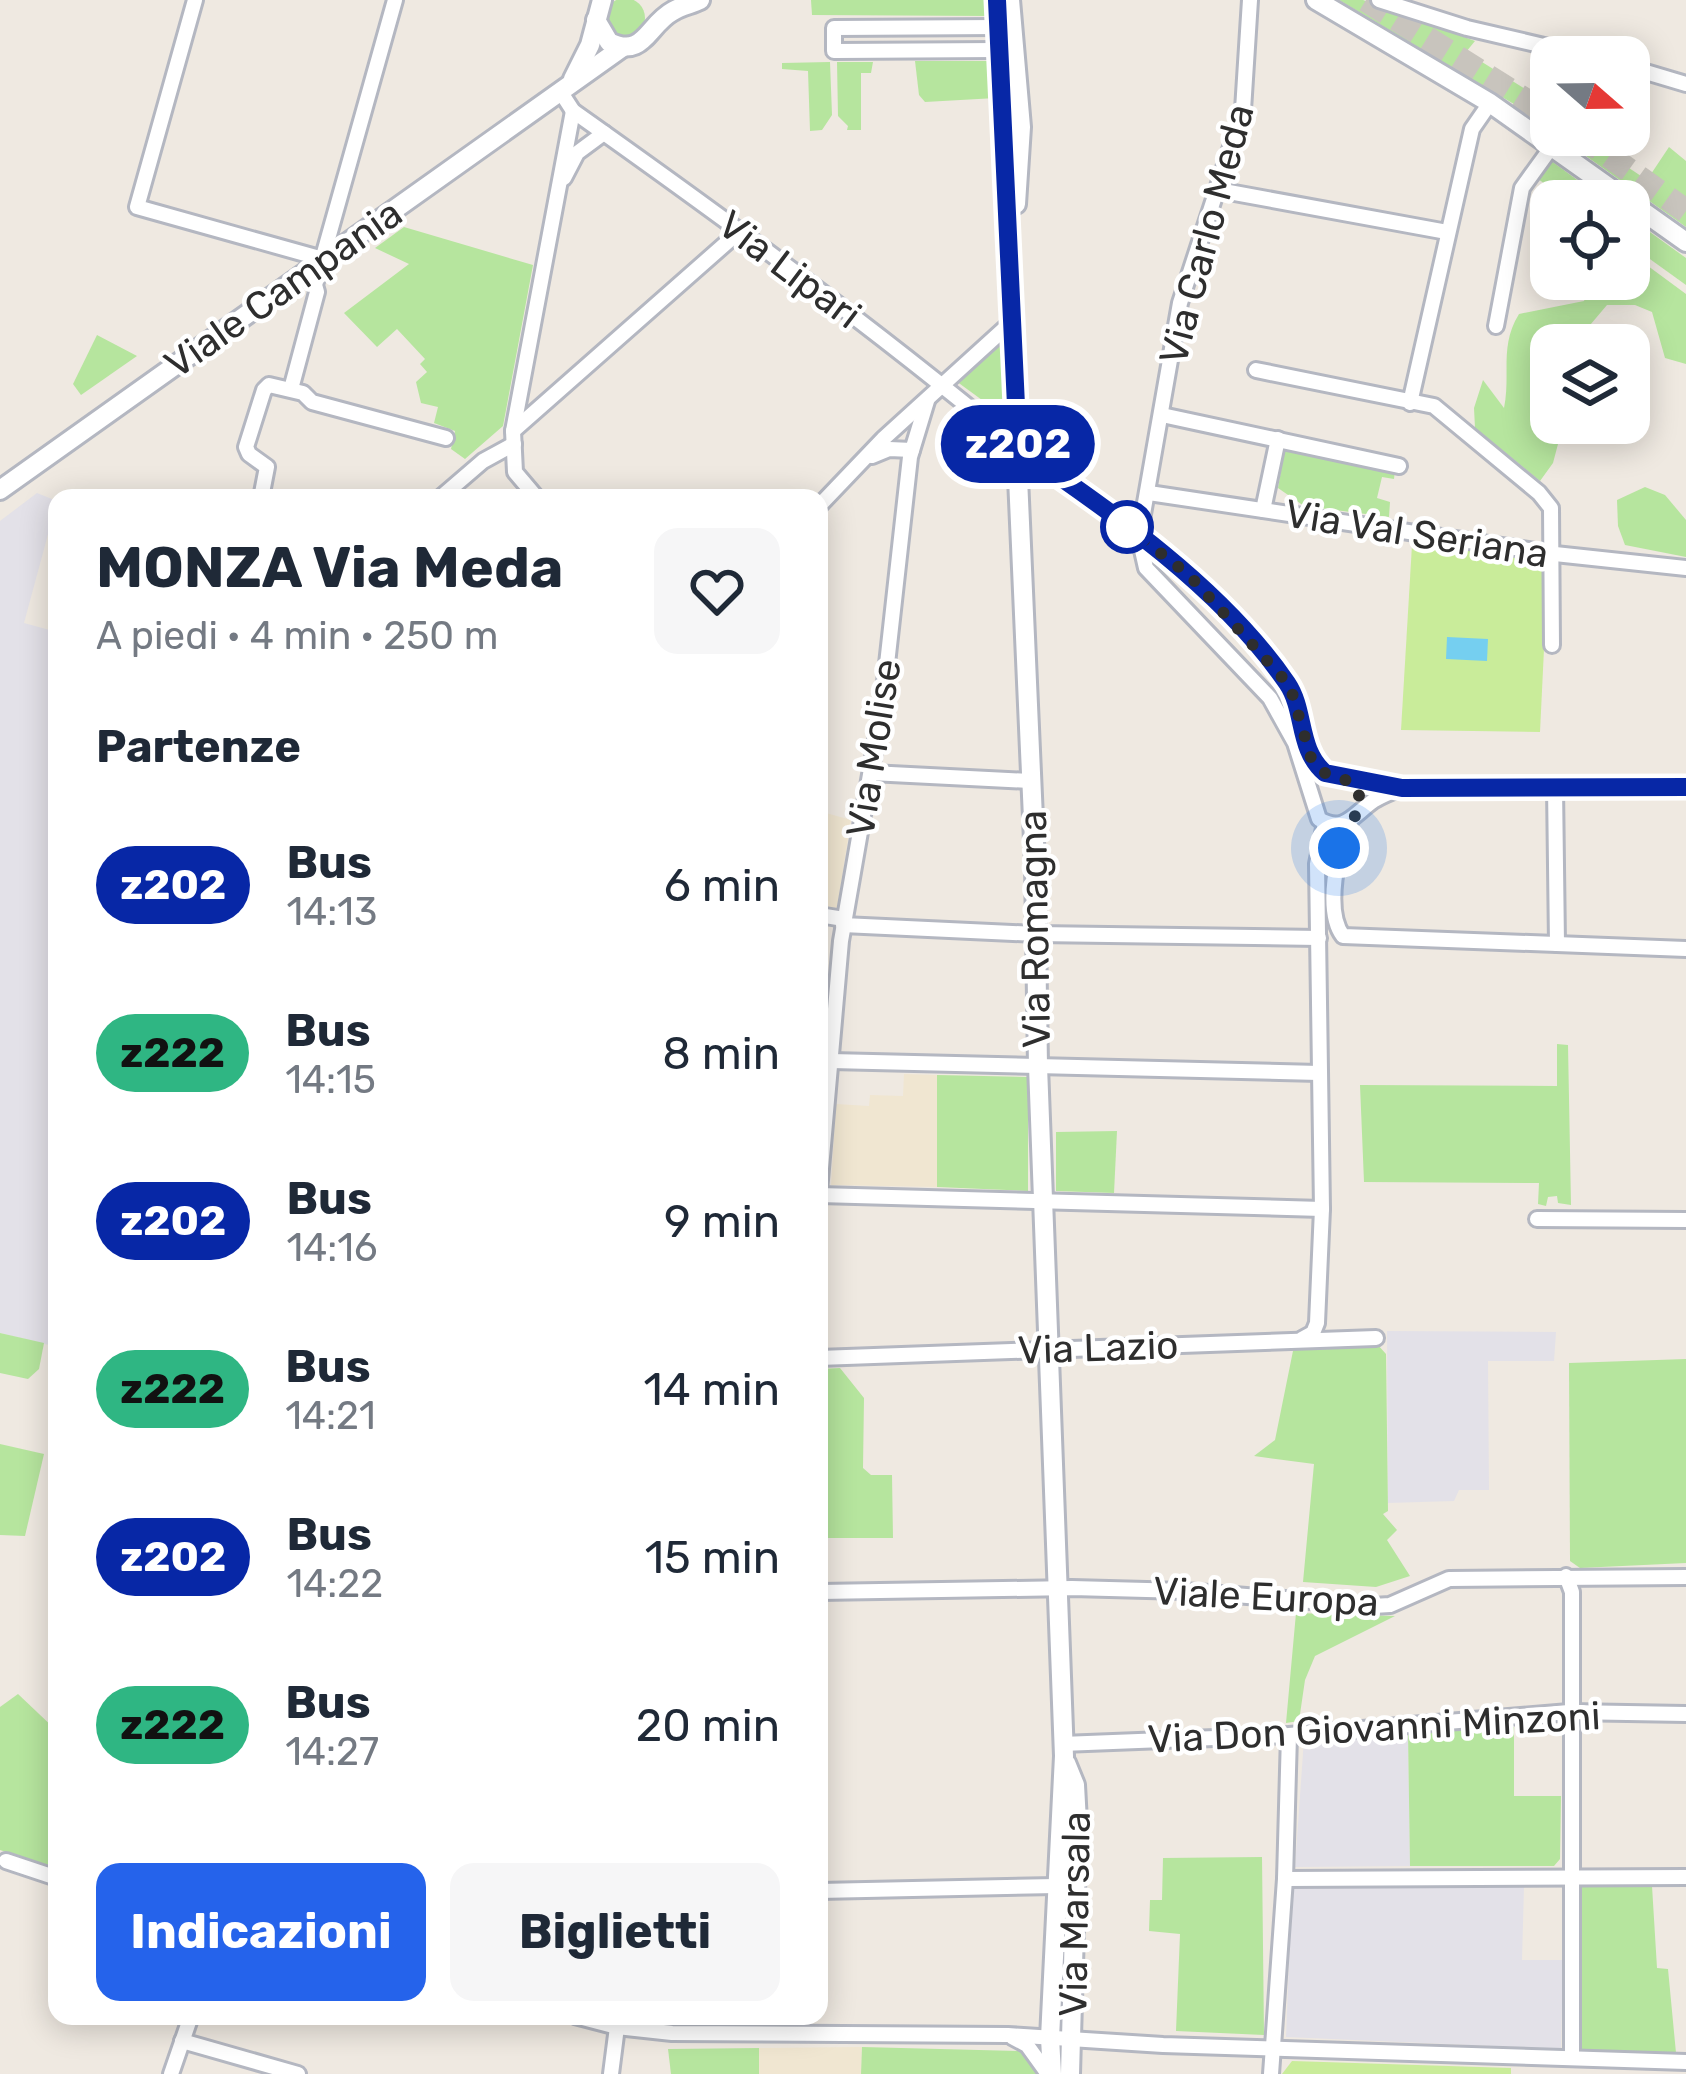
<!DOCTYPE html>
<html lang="it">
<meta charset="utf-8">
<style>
body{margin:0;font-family:Rubik,sans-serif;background:#f6f6f7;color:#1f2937;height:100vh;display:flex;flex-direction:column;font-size:45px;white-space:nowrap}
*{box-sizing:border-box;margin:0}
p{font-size:39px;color:#747a83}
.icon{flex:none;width:66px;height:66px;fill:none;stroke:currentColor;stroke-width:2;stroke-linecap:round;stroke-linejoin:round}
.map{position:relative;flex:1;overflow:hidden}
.side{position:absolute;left:48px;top:489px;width:780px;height:1536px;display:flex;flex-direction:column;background:#fff;border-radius:24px;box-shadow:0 6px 30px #0003}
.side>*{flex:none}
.badge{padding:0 24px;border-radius:39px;font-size:42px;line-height:78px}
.needle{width:78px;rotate:110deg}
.controls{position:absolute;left:1530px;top:36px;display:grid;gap:24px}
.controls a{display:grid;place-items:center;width:120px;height:120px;border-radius:24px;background:#fff;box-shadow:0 6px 30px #0003;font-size:60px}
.you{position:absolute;width:60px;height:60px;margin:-30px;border:9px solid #fff;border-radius:50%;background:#1a73e8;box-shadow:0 0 0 18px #1a73e833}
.map>.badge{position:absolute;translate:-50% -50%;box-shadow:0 0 0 6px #fff}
h2{padding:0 48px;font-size:45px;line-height:108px}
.round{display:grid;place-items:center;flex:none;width:126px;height:126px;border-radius:24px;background:#f6f6f7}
.headline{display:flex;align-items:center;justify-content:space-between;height:204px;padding:0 48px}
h1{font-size:57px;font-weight:700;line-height:90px}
.cta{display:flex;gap:24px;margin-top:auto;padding:24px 48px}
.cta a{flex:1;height:138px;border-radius:24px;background:#2563eb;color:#fff;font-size:48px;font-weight:700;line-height:138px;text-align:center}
.cta a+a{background:#f6f6f7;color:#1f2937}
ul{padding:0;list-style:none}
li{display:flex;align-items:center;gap:36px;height:168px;padding:0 48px}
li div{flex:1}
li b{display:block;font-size:45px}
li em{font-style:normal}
li .badge{min-width:132px;font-weight:700;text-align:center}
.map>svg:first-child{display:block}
.industrial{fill:#e3e1e8}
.education{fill:#f0e6d1}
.green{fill:#b6e59e}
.pitch{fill:#c9ec9a}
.water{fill:#75cff0}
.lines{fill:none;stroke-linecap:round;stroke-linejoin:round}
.highway-tunnel{stroke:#c8c4bd;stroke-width:24;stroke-dasharray:24 12;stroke-linecap:butt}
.street-casing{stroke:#b4b7c1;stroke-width:20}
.secondary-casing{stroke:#b4b7c1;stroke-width:24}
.street{stroke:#fff;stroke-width:14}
.secondary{stroke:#fff;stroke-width:18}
.line-casing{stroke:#fff;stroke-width:27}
.line{stroke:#0727a6;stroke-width:18}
.walk{stroke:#2e2e2e;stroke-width:12;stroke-dasharray:0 21.6}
.stop-dot{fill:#fff;stroke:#0727a6;stroke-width:6}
.labels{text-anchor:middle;stroke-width:9;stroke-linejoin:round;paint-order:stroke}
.street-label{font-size:39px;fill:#2e2e2e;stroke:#fff}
</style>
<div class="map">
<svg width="1686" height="2074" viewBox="0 0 1686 2074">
<rect width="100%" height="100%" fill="#efe9e1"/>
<g class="industrial">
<polygon points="37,493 57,501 24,623 57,632 57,1347 0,1333 0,521"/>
<polygon points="1387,1331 1556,1332 1554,1361 1488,1361 1489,1490 1459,1490 1454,1501 1388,1503"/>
<polygon points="1408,1732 1410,1866 1295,1867 1304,1739"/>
<polygon points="1292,1886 1524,1886 1522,1960 1563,1960 1561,2049 1286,2037"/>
</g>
<g class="education">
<polygon points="819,811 851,820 837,908 819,905"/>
<polygon points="904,1074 937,1075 937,1187 831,1185 836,1104 869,1106 870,1095 903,1096"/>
<polygon points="862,2047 861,2074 759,2074 759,2048"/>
</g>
<g class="green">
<circle cx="625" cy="18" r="20"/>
<polygon points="811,0 989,0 989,16 812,15"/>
<polygon points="1339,0 1363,0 1475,41 1466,52 1551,105 1551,126"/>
<polygon points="915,61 995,61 996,98 925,102 919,95"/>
<polygon points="830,62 832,115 822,130 810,131 808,71 782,69 782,63"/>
<polygon points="837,62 873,62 871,73 861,73 861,130 847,130 848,126 838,116"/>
<polygon points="1593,144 1647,180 1669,147 1686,161 1686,227 1586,156"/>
<polygon points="1550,160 1606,201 1569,201 1538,179"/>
<polygon points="1629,217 1686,258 1686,285 1629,244"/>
<polygon points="404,227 533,265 503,426 465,459 451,449 455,431 434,423 438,407 421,403 416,382 427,372 420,364 425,359 397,329 377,347 344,313 409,264 375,248"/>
<path d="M1629,252L1686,294V364L1665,358L1652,312L1635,305H1607L1574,344L1541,347C1529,370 1533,413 1555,423C1563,426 1575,427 1584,430L1582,441L1558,444L1553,463L1540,481L1475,428L1474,408L1483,380L1504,408C1511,374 1499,346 1519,314L1584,301L1593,279H1629Z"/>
<polygon points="97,335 137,356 81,395 73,384"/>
<polygon points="1003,336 1008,419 956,381"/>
<polygon points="1285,447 1395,470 1394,479 1382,477 1377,498 1390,502 1389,517 1304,506 1278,488"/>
<polygon points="1645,487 1665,495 1686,520 1686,557 1625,545 1618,526 1617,500"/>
<polygon points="1557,1044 1568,1045 1571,1205 1558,1203 1557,1196 1548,1197 1546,1206 1538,1204 1539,1183 1364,1182 1360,1085 1557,1086"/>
<polygon points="937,1075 1028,1077 1028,1191 937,1187"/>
<polygon points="1117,1131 1114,1193 1056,1191 1056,1132"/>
<polygon points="0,1333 44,1343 39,1369 28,1379 0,1373"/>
<polygon points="1377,1344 1386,1354 1388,1511 1383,1514 1397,1530 1387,1540 1410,1576 1376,1587 1303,1582 1314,1464 1254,1456 1275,1440 1294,1346"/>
<polygon points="1686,1359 1686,1563 1580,1568 1570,1561 1569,1363"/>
<polygon points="840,1368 864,1398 863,1468 871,1475 892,1475 893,1538 819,1538 819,1369"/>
<polygon points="0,1444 44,1454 25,1536 0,1535"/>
<polygon points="1296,1613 1395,1616 1315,1656 1305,1680 1299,1721 1286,1723"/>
<polygon points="18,1694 57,1731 57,1869 0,1850 0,1707"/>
<polygon points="1514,1727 1514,1796 1561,1796 1560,1859 1554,1866 1410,1866 1408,1732"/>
<polygon points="1262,1857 1264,2035 1176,2031 1180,1934 1149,1931 1150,1900 1162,1900 1163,1858"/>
<polygon points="1577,1884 1652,1886 1657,1968 1668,1969 1676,2053 1578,2050"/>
<polygon points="862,2047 1021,2051 1037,2074 861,2074"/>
<polygon points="759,2048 759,2074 671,2074 668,2049"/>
</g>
<g class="pitch">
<polygon points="1412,545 1519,556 1548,566 1540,732 1401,730"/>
<polygon points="1292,2061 1511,2068 1511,2074 1282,2074"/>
</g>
<polygon class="water" points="1447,637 1488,639 1487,661 1446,659"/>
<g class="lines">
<g class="highway-tunnel">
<polyline points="1366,0 1551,116"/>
<polyline points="1580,135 1686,211"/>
</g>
<defs>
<g id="street">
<polyline points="195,0 137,207 323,259"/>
<path d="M1250,0L1243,110L1180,303L1139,537L1146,568L1270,698L1295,743L1319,819C1344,834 1353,815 1373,801C1382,795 1392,792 1402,787"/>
<polyline points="1379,0 1467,28 1591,57"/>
<polyline points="998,27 834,28 834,51 998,50"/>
<polyline points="1629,67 1686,84"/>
<path d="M562,94L573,111C724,218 873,327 1015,445C1071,491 1138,525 1189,576C1222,609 1262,645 1287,683C1306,711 1296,750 1325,773L1402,787H1686"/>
<polyline points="564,178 577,153 604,133"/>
<polyline points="1218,190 1447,232"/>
<polyline points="1496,326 1522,188 1553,145"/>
<polyline points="1256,370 1434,406 1539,493 1551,508 1552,645"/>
<polyline points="291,389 317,292 315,285 395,0"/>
<polyline points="1410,403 1472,129 1490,103"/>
<polyline points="1162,415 1399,466"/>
<polyline points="513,431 741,230"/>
<polyline points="872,456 889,449 912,450"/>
<polyline points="1149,493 1555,554 1686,568"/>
<polyline points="261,498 267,467 249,454 246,447 264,390 269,385 303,393 312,402 446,438"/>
<polyline points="440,498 483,461 514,444"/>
<polyline points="537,498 515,472 513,431 573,111"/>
<polyline points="819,506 883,439 1014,320"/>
<polyline points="1263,510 1278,439"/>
<polyline points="871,773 1030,781"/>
<polyline points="1555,787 1557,944"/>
<path d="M1350,822C1337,849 1324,911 1343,936L1686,949"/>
<polyline points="819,915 844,919"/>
<polyline points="843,925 1036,934 1319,938"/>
<polyline points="831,1061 1319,1073"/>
<polyline points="819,1191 841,941 883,700 910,457 927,401"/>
<polyline points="819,1195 1322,1209"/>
<polyline points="1537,1219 1686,1220"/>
<polyline points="1302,1339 1313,1333 1317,1323 1322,1209 1317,864 1325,823"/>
<polyline points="819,1358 1376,1338"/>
<polyline points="1566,1576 1572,1592 1572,2058"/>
<polyline points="819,1592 1072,1588 1184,1591 1373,1606 1390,1605 1449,1579 1686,1577"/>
<polyline points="1062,1744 1289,1735 1569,1712 1686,1714"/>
<polyline points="6,1861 57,1878"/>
<polyline points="1285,1879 1686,1877"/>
<polyline points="819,1891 1056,1886"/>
<polyline points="575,2016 617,2027 672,2033 1008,2035 1163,2045 1686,2062"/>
<polyline points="1012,2037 1027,2045 1048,2074"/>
<polyline points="182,2041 298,2074"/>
<polyline points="171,2074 191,2016"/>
<polyline points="611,2074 617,2027"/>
<polyline points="1271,2074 1285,1879 1289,1735"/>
</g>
<g id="secondary">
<polyline points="997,0 1035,864 1038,1066 1064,1756 1050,2038 1052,2074"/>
<polyline points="1010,0 1021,127 1016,204"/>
<polyline points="1316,0 1490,103 1686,242"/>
<path d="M596,20L609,42C644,59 647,25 673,11C681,6 692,4 700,0"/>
<polyline points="573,79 590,45 602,0"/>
<polyline points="0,490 623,47"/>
<polyline points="1066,1763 1075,1785 1077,1822 1070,2074"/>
</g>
</defs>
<use href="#street" class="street-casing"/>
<use href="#secondary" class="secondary-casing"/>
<use href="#street" class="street"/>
<use href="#secondary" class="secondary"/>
</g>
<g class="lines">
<defs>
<path id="line" d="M997,0L1018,448C1112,512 1222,588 1287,683C1306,711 1297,749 1325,773L1402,788L1686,787"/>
</defs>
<use href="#line" class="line-casing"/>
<use href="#line" class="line"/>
<polyline class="walk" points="1127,527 1189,575 1290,686 1311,758 1325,773 1351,782 1359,795 1358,810 1339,848"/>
</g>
<circle class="stop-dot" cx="1127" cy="527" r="24"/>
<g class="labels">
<g class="street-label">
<text transform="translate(1206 234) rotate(-75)" y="14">Via Carlo Meda</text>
<text transform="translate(790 269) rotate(37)" y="14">Via Lipari</text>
<text transform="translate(283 288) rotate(-35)" y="14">Viale Campania</text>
<text transform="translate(1417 533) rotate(9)" y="14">Via Val Seriana</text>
<text transform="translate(873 748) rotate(-81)" y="14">Via Molise</text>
<text transform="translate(1034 929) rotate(-91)" y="14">Via Romagna</text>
<text transform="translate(1098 1347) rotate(-2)" y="14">Via Lazio</text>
<text transform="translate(1266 1596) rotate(3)" y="14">Viale Europa</text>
<text transform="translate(1374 1727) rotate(-3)" y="14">Via Don Giovanni Minzoni</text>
<text transform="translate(1074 1914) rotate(-89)" y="14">Via Marsala</text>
</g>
</g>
</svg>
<div class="controls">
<a><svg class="needle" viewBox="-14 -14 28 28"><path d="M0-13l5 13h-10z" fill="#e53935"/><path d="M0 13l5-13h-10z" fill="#747a83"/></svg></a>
<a><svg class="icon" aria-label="locate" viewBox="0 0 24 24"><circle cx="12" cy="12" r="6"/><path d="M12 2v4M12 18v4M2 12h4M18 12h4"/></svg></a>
<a><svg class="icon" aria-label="layers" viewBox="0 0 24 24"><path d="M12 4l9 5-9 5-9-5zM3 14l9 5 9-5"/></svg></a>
</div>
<div class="you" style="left:1339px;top:848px"></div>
<b class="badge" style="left:1018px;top:444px;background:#0727a6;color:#fff">z202</b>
<section class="side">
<div class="headline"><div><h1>MONZA Via Meda</h1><p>A piedi · 4 min · 250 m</p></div><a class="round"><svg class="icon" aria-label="heart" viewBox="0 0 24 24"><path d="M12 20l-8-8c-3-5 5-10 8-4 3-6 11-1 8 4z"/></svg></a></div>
<h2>Partenze</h2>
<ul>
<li><span class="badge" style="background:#0727a6;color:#fff">z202</span><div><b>Bus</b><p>14:13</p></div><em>6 min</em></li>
<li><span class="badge" style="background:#2fb683;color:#111">z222</span><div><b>Bus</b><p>14:15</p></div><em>8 min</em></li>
<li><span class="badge" style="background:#0727a6;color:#fff">z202</span><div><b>Bus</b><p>14:16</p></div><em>9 min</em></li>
<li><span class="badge" style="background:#2fb683;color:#111">z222</span><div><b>Bus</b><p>14:21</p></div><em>14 min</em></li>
<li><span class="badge" style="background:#0727a6;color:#fff">z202</span><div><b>Bus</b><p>14:22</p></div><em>15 min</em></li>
<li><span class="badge" style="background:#2fb683;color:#111">z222</span><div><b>Bus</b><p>14:27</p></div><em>20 min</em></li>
</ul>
<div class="cta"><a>Indicazioni</a><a>Biglietti</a></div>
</section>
</div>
